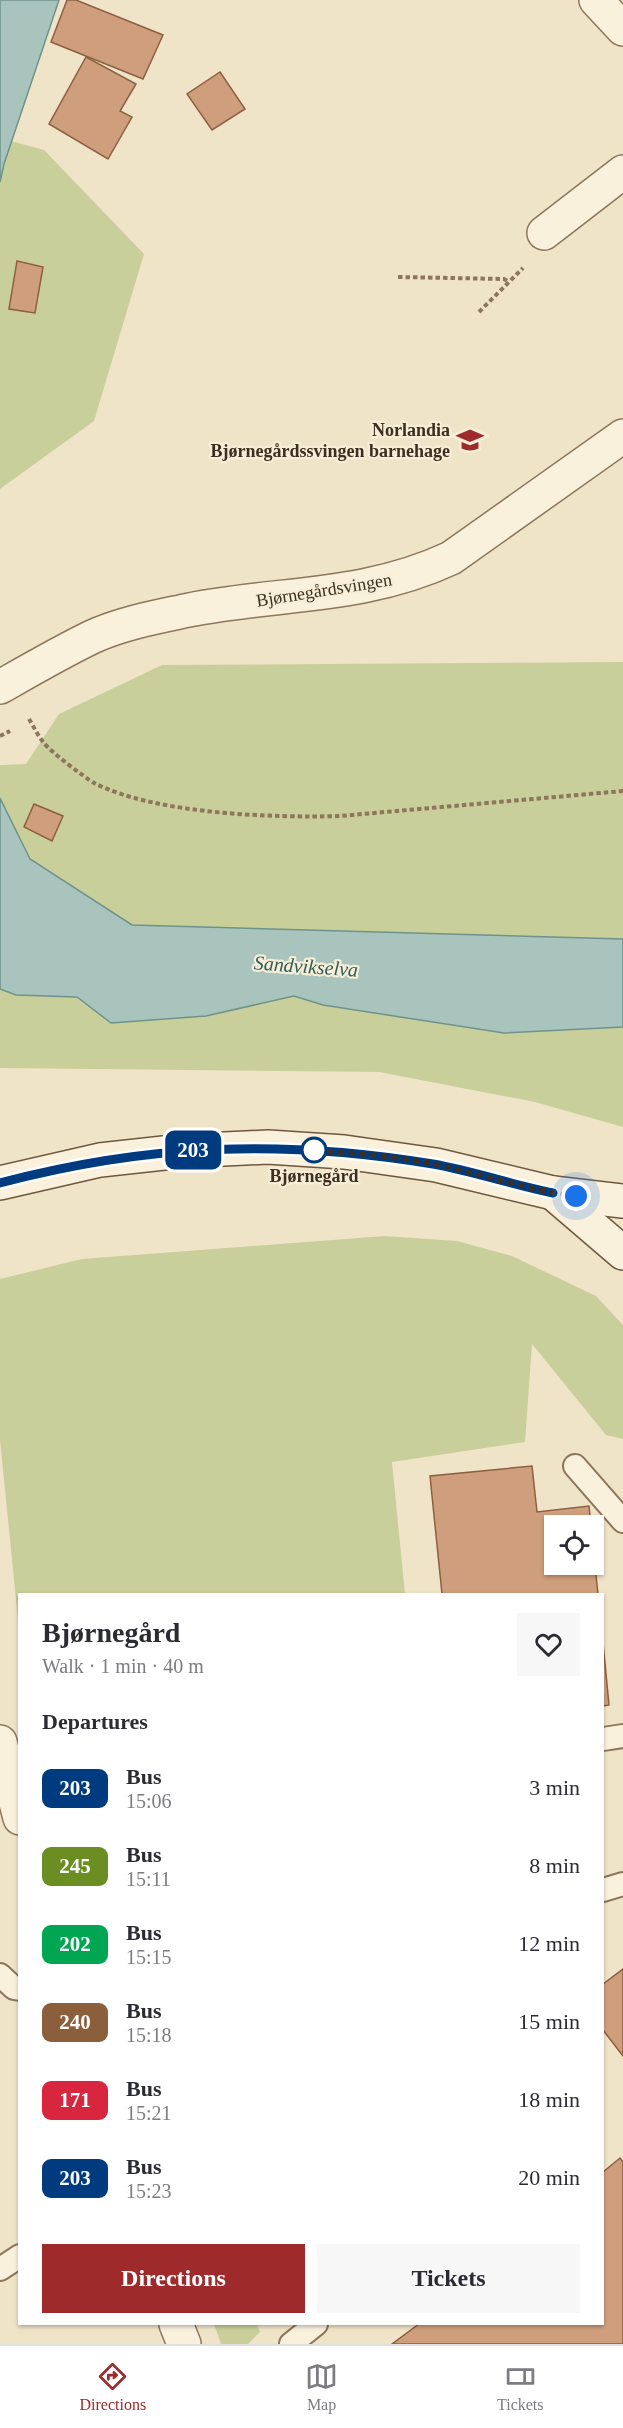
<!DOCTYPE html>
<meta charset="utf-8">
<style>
body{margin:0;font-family:"Times New Roman",serif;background:#f7f7f7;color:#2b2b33;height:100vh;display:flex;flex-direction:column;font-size:22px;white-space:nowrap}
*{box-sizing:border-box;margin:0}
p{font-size:20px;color:#7c7c81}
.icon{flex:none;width:33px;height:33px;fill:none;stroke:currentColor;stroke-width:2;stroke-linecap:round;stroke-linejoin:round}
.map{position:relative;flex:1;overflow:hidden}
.side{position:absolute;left:18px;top:1593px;width:586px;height:732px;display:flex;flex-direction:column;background:#fff;border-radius:0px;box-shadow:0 2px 4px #0004}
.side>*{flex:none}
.badge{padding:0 12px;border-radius:9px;font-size:21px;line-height:39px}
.tools{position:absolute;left:544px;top:1515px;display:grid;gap:12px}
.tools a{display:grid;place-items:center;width:60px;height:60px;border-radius:0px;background:#fff;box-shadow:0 2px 4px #0004;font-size:30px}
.you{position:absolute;width:30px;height:30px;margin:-15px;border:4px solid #fff;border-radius:50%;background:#1a73e8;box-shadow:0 0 0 9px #1a73e833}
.map>.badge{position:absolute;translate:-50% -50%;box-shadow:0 0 0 3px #fff}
h2{padding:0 24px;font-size:22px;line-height:54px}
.round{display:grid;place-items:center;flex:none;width:63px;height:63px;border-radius:0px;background:#f7f7f7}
.headline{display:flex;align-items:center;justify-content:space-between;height:102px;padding:0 24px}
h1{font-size:28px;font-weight:600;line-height:45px}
.primary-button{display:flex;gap:12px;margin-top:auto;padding:12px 24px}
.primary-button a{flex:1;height:69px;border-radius:0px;background:#9e2a2b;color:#fff;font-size:24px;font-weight:600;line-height:69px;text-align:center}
.primary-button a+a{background:#f7f7f7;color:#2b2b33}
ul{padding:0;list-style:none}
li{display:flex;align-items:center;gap:18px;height:78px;padding:0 24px}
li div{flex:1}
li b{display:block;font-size:22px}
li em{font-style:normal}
li .badge{min-width:66px;font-weight:700;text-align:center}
.tab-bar{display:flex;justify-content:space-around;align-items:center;height:84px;border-top:2px solid #e1e1e2;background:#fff;font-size:16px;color:#7c7c81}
.tab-bar a{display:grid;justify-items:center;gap:3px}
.tab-bar .active{color:#9e2a2b}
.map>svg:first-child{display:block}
.green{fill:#c9cf9b}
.water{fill:#a9c4bc;stroke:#6f938a;stroke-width:1.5}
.building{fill:#cf9f7d;stroke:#8d5f41;stroke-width:1.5}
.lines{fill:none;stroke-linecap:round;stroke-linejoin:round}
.lane-casing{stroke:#8d765c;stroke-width:26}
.street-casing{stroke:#8d765c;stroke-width:36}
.secondary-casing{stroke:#6f573f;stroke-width:36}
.path{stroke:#8d765c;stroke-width:4;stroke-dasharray:4.5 3;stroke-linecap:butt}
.lane{stroke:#faf1dc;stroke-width:22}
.street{stroke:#faf1dc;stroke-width:33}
.secondary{stroke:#faf1dc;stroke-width:33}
.line-casing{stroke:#fff;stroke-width:14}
.line{stroke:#003b80;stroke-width:9}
.walk{stroke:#3d2e20;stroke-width:6;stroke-dasharray:0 10.8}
.stop-dot{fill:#fff;stroke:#003b80;stroke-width:3}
.labels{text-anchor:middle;stroke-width:4.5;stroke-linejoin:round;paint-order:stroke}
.poi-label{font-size:18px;font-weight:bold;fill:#3d2e20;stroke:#f7eed8;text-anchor:end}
.street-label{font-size:18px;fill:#3d2e20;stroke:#f7eed8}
.stop-label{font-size:18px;font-weight:bold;fill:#3d2e20;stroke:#f7eed8}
.water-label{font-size:20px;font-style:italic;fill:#2f5d5a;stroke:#f7eed8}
</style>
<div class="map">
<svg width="623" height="2344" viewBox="0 0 623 2344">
<rect width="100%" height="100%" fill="#f0e4c8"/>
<g class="green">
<polygon points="0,138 44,150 144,254 94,421 0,489"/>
<polygon points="623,662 623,1127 535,1102 379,1072 0,1068 0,765 26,764 59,714 162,665"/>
<polygon points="385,1236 457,1241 512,1256 596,1296 623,1325 623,1439 606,1435 532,1344 525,1442 392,1462 405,1594 20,1594 19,1629 0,1440 0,1279 82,1259"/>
<polygon points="214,2324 257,2324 260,2332 248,2344 221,2344"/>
</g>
<g class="water">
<polygon points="0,0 59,0 4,164 0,182"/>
<polygon points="0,798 30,859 132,925 623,939 623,1027 504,1033 323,1005 294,996 206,1016 111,1023 77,997 16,995 0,989"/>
</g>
<g class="building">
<polygon points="67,0 76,0 163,35 143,79 51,42"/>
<polygon points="86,57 136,84 120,111 132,117 108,159 49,124"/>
<polygon points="220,72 245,109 212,130 187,94"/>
<polygon points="17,261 43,267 35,313 9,309"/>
<polygon points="34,804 63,816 52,841 24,827"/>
<polygon points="532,1466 537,1512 589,1506 591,1526 555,1526 555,1564 594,1564 594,1556 598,1594 442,1594 430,1476"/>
<polygon points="603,1643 609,1705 603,1706"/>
<polygon points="623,1969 623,2056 603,2030 603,1984"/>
<polygon points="620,2158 623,2162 623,2344 392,2344 419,2324 603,2324 603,2172"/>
</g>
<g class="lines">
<defs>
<g id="lane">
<polyline points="575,1466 623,1521"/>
<polyline points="603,1739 623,1736"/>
<polyline points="603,1890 623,1884"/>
<polyline points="0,1975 14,1988 20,1989"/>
<polyline points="0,2269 20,2256"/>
<polyline points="291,2344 316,2324"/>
</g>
<g id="street">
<polyline points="596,0 623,29"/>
<polyline points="544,233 623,172"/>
<path d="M0,687C30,670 61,652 92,637C122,623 157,617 189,610C280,592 363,599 451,558L623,436"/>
<polyline points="0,1742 20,1818"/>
<polyline points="176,2324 184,2344"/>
</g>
<g id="secondary">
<polyline points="0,1183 100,1160 182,1151 268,1147 344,1152 436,1165 553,1193 623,1201"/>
<polyline points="553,1193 623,1253"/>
</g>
</defs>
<use href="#lane" class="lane-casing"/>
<use href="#street" class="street-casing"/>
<use href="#secondary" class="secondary-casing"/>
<g class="path">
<polyline points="398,277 504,279 509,282"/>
<polyline points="479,312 523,268"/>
<path d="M29,719C34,727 38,736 44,743C51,752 84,777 94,783C155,814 272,818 340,816L623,791"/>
<polyline points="0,736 10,731"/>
</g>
<use href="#lane" class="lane"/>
<use href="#street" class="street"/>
<use href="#secondary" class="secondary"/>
</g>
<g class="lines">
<defs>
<path id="line" d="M0,1183C147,1144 283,1139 433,1164C473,1171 513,1185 553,1193"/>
</defs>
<use href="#line" class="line-casing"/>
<use href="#line" class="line"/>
<path class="walk" d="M314,1150H306C350,1153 395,1156 438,1165C484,1175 529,1190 576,1196"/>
</g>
<defs>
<symbol id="school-bare" viewBox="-9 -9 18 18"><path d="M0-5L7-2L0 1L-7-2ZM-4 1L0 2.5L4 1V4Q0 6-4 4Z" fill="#9e2a2b" stroke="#f7eed8" stroke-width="2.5" paint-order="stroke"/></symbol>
</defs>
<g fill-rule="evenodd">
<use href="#school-bare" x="451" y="421" width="38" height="38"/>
</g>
<circle class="stop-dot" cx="314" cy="1150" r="12"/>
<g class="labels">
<g class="poi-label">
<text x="450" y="436">Norlandia<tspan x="450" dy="21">Bjørnegårdssvingen barnehage</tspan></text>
</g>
<g class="street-label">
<text transform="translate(324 590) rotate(-9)" y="6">Bjørnegårdsvingen</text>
</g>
<g class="stop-label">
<text x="314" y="1182">Bjørnegård</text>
</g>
<g class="water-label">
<text transform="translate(306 966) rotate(4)" y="7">Sandvikselva</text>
</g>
</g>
</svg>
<div class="tools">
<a><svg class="icon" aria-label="locate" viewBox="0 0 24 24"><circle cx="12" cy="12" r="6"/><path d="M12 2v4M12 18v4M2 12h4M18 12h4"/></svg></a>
</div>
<div class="you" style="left:576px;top:1196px"></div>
<b class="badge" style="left:193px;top:1150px;background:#003b80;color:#fff">203</b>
<section class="side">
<div class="headline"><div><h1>Bjørnegård</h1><p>Walk · 1 min · 40 m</p></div><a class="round"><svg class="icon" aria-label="heart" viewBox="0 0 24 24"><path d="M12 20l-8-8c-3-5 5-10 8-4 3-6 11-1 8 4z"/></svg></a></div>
<h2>Departures</h2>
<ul>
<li><span class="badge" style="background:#003b80;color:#fff">203</span><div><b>Bus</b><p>15:06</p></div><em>3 min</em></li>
<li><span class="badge" style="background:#6b8e23;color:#fff">245</span><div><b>Bus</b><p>15:11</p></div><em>8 min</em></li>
<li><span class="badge" style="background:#00a651;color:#fff">202</span><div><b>Bus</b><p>15:15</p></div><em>12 min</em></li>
<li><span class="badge" style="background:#8b5e3c;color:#fff">240</span><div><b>Bus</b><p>15:18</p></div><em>15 min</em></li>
<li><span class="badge" style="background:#d7263d;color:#fff">171</span><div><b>Bus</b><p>15:21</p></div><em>18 min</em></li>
<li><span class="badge" style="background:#003b80;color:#fff">203</span><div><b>Bus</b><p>15:23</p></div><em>20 min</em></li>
</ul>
<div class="primary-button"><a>Directions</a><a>Tickets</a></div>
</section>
</div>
<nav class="tab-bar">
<a class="active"><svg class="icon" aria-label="directions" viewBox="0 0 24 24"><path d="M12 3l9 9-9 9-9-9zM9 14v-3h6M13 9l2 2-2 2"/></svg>Directions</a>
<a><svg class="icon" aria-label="map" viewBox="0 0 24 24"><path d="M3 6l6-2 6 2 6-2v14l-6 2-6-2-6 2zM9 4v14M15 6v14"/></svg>Map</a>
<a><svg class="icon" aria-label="tickets" viewBox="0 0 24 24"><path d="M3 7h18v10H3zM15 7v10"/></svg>Tickets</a>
</nav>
